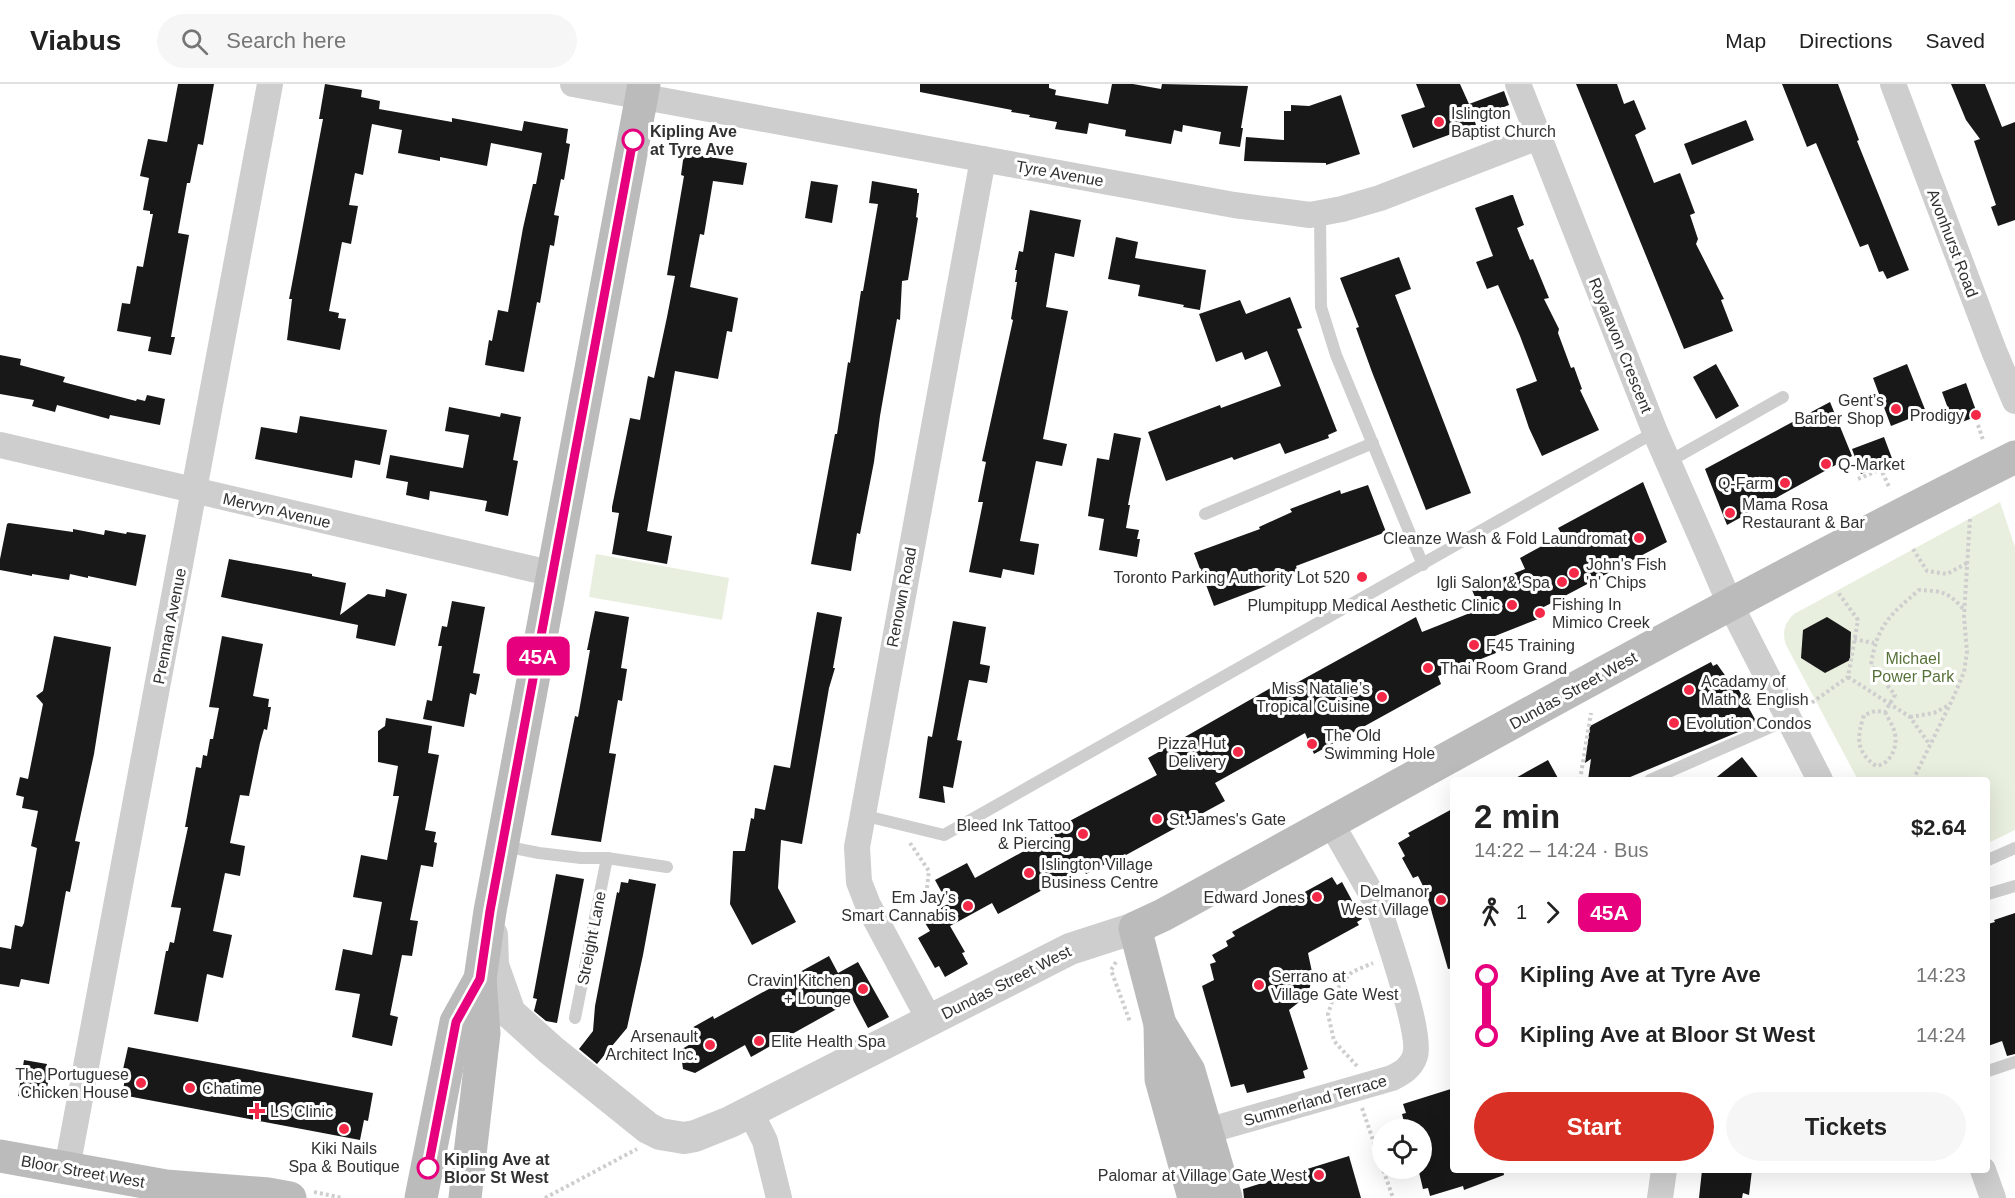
<!DOCTYPE html>
<meta charset="utf-8">
<style>
body{margin:0;font-family:Helvetica,sans-serif;background:#f6f6f6;color:#222;height:100vh;display:flex;flex-direction:column;font-size:22px;white-space:nowrap}
*{box-sizing:border-box;margin:0}
p{font-size:20px;color:#767676}
.icon{flex:none;width:33px;height:33px;fill:none;stroke:currentColor;stroke-width:2;stroke-linecap:round;stroke-linejoin:round}
.map{position:relative;flex:1;overflow:hidden}
.side{position:absolute;left:1450px;top:693px;width:540px;height:396px;display:flex;flex-direction:column;background:#fff;border-radius:6px;box-shadow:0 6px 24px #0002}
.side>*{flex:none}
.badge{padding:0 12px;border-radius:9px;font-size:21px;line-height:39px}
.fabs{position:absolute;left:1372px;top:1035px;display:grid;gap:12px}
.fabs a{display:grid;place-items:center;width:60px;height:60px;border-radius:50%;background:#fff;box-shadow:0 6px 24px #0002;font-size:30px}
.map>.badge{position:absolute;translate:-50% -50%;box-shadow:0 0 0 3px #fff}
.legs{display:flex;align-items:center;gap:9px;height:66px;padding:0 24px;font-size:20px}
.legs p{margin-inline-start:auto}
.headline{display:flex;align-items:center;justify-content:space-between;height:102px;padding:0 24px}
h1{font-size:33px;font-weight:600;line-height:45px}
.primary-button{display:flex;gap:12px;margin-top:auto;padding:12px 24px}
.primary-button a{flex:1;height:69px;border-radius:36px;background:#d93025;color:#fff;font-size:24px;font-weight:600;line-height:69px;text-align:center}
.primary-button a+a{background:#f6f6f6;color:#222}
ul{padding:0 24px;list-style:none}
li{display:flex;align-items:center;gap:21px;height:60px;font-size:22px}
li i{display:grid;place-items:center;width:9px;height:100%;margin:0 8px;background:currentColor}
li i::after{content:'';width:15px;height:15px;margin:-8px;border:4px solid;border-radius:50%;background:#fff}
li p{margin-inline-start:auto}
li:first-child i{background:linear-gradient(#0000 50%,currentColor 0)}
li:last-child i{background:linear-gradient(currentColor 50%,#0000 0)}
header{display:flex;align-items:center;gap:36px;box-sizing:border-box;height:84px;padding:0 30px;background:#fff;border-bottom:2px solid #e0e0e0}
header strong{font-size:28px}
nav{display:flex;gap:33px;margin-inline-start:auto;font-size:21px}
.search{width:420px;height:54px;background:#f6f6f6;display:flex;align-items:center;gap:15px;box-sizing:border-box;padding:0 21px;border-radius:33px;color:#767676;font-size:22px}
.map>svg:first-child{display:block}
.green{fill:#e9efdf}
.building{fill:#181818}
.lines{fill:none;stroke-linecap:round;stroke-linejoin:round}
.path{stroke:#cecece;stroke-width:4;stroke-dasharray:3 3;stroke-linecap:butt}
.service{stroke:#cecece;stroke-width:12}
.minor{stroke:#cecece;stroke-width:26}
.tertiary{stroke:#cecece;stroke-width:32}
.secondary{stroke:#bbb;stroke-width:33}
.line-1-casing{stroke:#fff;stroke-width:14}
.line-1{stroke:#e6007e;stroke-width:9}
.poi-dot{fill:#f32947;stroke:#fff;stroke-width:2}
.stop-1-dot{fill:#fff;stroke:#e6007e;stroke-width:3}
.labels{text-anchor:middle;stroke-width:6;stroke-linejoin:round;paint-order:stroke}
.poi-label{font-size:16px;fill:#313131;stroke:#fff;text-anchor:end}
.stop-label{font-size:16px;font-weight:bold;fill:#313131;stroke:#fff;text-anchor:start}
.street-label{font-size:16px;fill:#313131;stroke:#fff}
.park-label{font-size:16px;fill:#58723a;stroke:#fff}
</style>
<header>
<strong>Viabus</strong>
<div class="search"><svg class="icon" aria-label="search" viewBox="0 0 24 24"><circle cx="10" cy="10" r="6"/><path d="M15 15l6 6"/></svg>Search here</div>
<nav><a>Map</a><a>Directions</a><a>Saved</a></nav>
</header>
<div class="map">
<svg width="2015" height="1114" viewBox="0 0 2015 1114">
<rect width="100%" height="100%" fill="#fff"/>
<g class="green">
<path d="M2000,418L2015,463V746L1988,759V696H1858L1786,561C1782,549 1784,539 1794,530Z"/>
<polygon points="596,470 729,494 722,536 589,513"/>
</g>
<g class="building">
<polygon points="178,0 214,0 203,61 198,60 190,99 187,99 178,149 189,151 171,253 175,253 171,271 148,267 151,253 117,247 122,219 130,220 137,182 143,183 153,130 150,130 150,127 143,126 149,94 140,92 148,55 167,58"/>
<polygon points="325,0 362,6 361,13 380,17 379,25 452,38 452,34 522,47 524,37 568,45 566,59 570,60 564,96 561,95 554,131 559,132 554,162 550,161 540,219 537,218 524,288 485,281 489,256 492,257 498,226 508,228 523,144 533,100 536,100 542,69 491,59 487,82 440,73 440,77 398,69 402,46 372,40 363,91 355,89 349,121 358,122 351,160 342,158 329,227 339,229 338,234 346,235 340,266 287,256 292,215 289,215 291,205 323,35 319,35"/>
<polygon points="920,0 1049,0 1049,4 1056,6 1055,11 1108,20 1112,0 1133,0 1161,5 1162,0 1248,2 1241,44 1243,44 1240,63 1219,60 1221,48 1183,41 1182,48 1174,46 1171,60 1125,52 1126,46 1089,39 1087,50 1055,45 1057,38 1029,33 1030,31 1011,28 1012,26 920,8"/>
<polygon points="1416,0 1460,0 1469,20 1504,7 1509,21 1474,35 1476,41 1413,64 1401,31 1425,23"/>
<polygon points="1576,0 1617,0 1624,20 1634,16 1646,45 1635,51 1654,99 1680,89 1695,129 1690,131 1698,155 1696,160 1724,215 1721,216 1733,247 1684,265"/>
<polygon points="1782,0 1838,0 1859,56 1857,57 1909,186 1887,195 1883,187 1879,188 1868,160 1860,163 1816,59 1807,63"/>
<polygon points="1951,0 1985,0 2002,43 2015,38 2015,136 1998,142 1991,123 1996,121 1974,57 1980,55 1966,36"/>
<polygon points="1341,11 1360,70 1326,81 1326,79 1244,77 1246,53 1284,56 1284,27 1291,27 1291,21 1309,22"/>
<polygon points="1746,36 1754,56 1692,81 1684,60"/>
<polygon points="684,69 747,79 743,101 713,97 704,151 700,150 690,203 738,214 732,248 727,247 718,295 675,287 647,447 672,452 667,480 612,470 619,429 612,428 612,423 630,334 640,336 648,292 654,294 667,233 675,192 667,191 684,92 681,91"/>
<polygon points="811,97 838,101 832,139 805,134"/>
<polygon points="872,97 917,105 917,109 919,109 916,133 918,134 908,196 902,197 900,236 897,235 880,332 874,378 860,450 857,449 851,487 811,480 835,350 837,350 848,278 850,279 861,207 863,207 878,120 869,119"/>
<polygon points="1511,111 1513,111 1524,141 1517,144 1530,176 1533,175 1549,214 1544,215 1559,245 1558,249 1571,284 1574,283 1582,305 1580,306 1599,346 1542,372 1529,344 1516,305 1537,297 1520,252 1498,201 1487,205 1476,178 1493,172 1475,124"/>
<polygon points="1030,126 1081,136 1074,173 1055,169 1046,223 1068,227 1043,355 1067,360 1062,382 1036,377 1020,457 1039,460 1034,491 1003,485 1001,494 969,488 983,418 978,418 986,378 982,377 1013,236 1011,235 1017,198 1015,198 1017,186 1015,186 1019,167 1023,168"/>
<polygon points="1116,153 1138,158 1135,174 1206,186 1200,226 1183,223 1184,221 1138,212 1140,201 1108,195"/>
<polygon points="1399,173 1411,205 1395,211 1471,409 1426,426 1372,288 1356,244 1359,243 1340,194"/>
<polygon points="1290,213 1302,244 1297,245 1337,347 1328,351 1329,354 1285,370 1280,359 1234,376 1232,373 1166,397 1148,348 1220,321 1221,324 1281,302 1267,267 1245,276 1242,268 1216,278 1199,230 1240,216 1246,230"/>
<polygon points="0,271 21,275 20,281 65,293 63,298 136,317 137,315 145,317 147,311 165,315 160,341 110,331 109,335 57,321 55,328 32,322 34,316 0,310"/>
<polygon points="1716,280 1739,322 1716,335 1693,293"/>
<polygon points="1907,280 1926,328 1891,342 1873,294"/>
<polygon points="1966,299 1978,332 1954,341 1942,308"/>
<polygon points="1830,318 1852,372 1727,441 1705,385"/>
<polygon points="449,323 500,333 501,329 521,333 513,376 518,377 508,432 485,427 487,417 430,407 429,416 406,411 408,398 386,394 390,371 463,384 469,351 445,347"/>
<polygon points="300,332 387,346 380,381 355,376 352,394 255,375 261,343 297,349"/>
<polygon points="1114,349 1141,354 1128,421 1130,421 1126,444 1139,446 1137,455 1140,455 1137,473 1099,466 1104,435 1088,432 1097,374 1109,376"/>
<polygon points="1884,353 1893,377 1861,390 1852,365"/>
<polygon points="1643,398 1667,458 1540,525 1543,533 1490,554 1496,569 1438,592 1441,600 1314,670 1305,649 1215,699 1225,717 1126,771 1125,770 1086,790 1083,784 998,830 992,819 950,842 965,868 962,869 968,880 945,893 939,882 935,884 918,854 930,847 922,834 948,820 935,796 967,779 975,794 1062,746 1060,742 1157,691 1148,674 1276,601 1280,608 1416,533 1422,548 1480,525 1472,506 1525,485 1520,474 1562,451 1558,444"/>
<polygon points="1368,401 1386,448 1296,482 1298,488 1281,494 1282,496 1214,522 1194,469 1260,445 1259,443 1292,428 1290,425 1340,406 1341,410"/>
<polygon points="9,439 73,448 73,445 104,451 105,446 126,450 127,448 146,451 136,502 88,492 88,494 70,490 69,496 32,490 32,492 0,486 0,475 7,440"/>
<polygon points="229,475 312,490 312,492 346,499 340,531 368,510 385,513 386,505 407,510 395,562 356,554 358,541 221,513"/>
<polygon points="452,517 485,523 473,589 480,590 476,611 470,609 464,643 423,635 427,616 432,617 442,562 438,562 442,542 447,543"/>
<polygon points="595,527 629,533 621,584 627,585 622,617 618,616 609,669 616,670 601,758 551,751 575,632 578,633 590,566 587,566"/>
<polygon points="817,528 842,533 833,584 835,584 829,604 802,760 781,756 778,804 796,838 752,861 730,820 733,767 745,767 751,734 754,735 755,724 765,726 774,681 790,684"/>
<polygon points="1827,533 1851,548 1850,576 1825,589 1801,574 1803,546"/>
<polygon points="953,537 986,543 980,580 990,582 987,599 969,596 957,656 962,657 953,704 943,702 945,719 919,714 928,652 932,653"/>
<polygon points="54,552 111,563 94,670 75,757 80,758 70,808 66,807 49,900 21,895 19,903 0,900 0,863 11,865 15,841 22,843 24,839 37,764 31,762 38,727 22,724 24,713 16,711 20,693 28,695 43,620 36,612 43,607"/>
<polygon points="222,552 263,560 253,612 269,615 268,623 271,623 267,646 264,645 260,659 249,712 240,711 230,759 245,762 240,792 225,789 213,847 232,851 223,894 207,890 198,938 154,930 166,867 168,867 170,858 174,859 181,824 171,823 188,743 185,743 196,683 201,684 203,671 207,672 210,655 213,655 219,624 209,623"/>
<polygon points="1711,578 1713,582 1717,580 1732,601 1735,599 1756,637 1746,641 1748,644 1623,696 1588,696 1591,675 1585,679 1590,642"/>
<polygon points="386,634 432,642 428,669 439,671 425,746 436,748 434,758 437,759 433,783 421,781 410,836 418,837 412,872 402,871 390,931 398,933 392,962 352,953 360,910 335,906 343,865 372,871 382,818 353,813 361,771 387,776 399,712 393,712 398,682 378,678 378,647 385,642"/>
<polygon points="1742,673 1760,696 1713,696"/>
<polygon points="1548,676 1559,696 1512,696"/>
<polygon points="1454,724 1454,884 1448,885 1426,808 1418,792 1413,794 1402,774 1405,772 1398,759 1410,752 1408,749"/>
<polygon points="556,790 584,795 557,939 546,937 534,927 537,915 533,914"/>
<polygon points="1332,793 1337,801 1342,798 1362,835 1357,838 1359,841 1308,869 1312,888 1310,903 1303,915 1289,926 1308,985 1303,987 1305,994 1247,1009 1244,1000 1231,1003 1202,902 1214,896 1210,880 1216,878 1212,871 1228,862 1226,857 1235,852 1232,848"/>
<polygon points="629,795 656,800 643,871 627,944 597,980 579,965 593,947 595,922 617,808 619,809 621,798 628,799"/>
<polygon points="2015,829 2015,970 2007,972 2002,957 1988,962 1988,840 1995,838 1994,836"/>
<polygon points="829,872 838,889 858,878 889,933 868,944 853,916 751,973 745,961 695,989 683,985 682,978 685,970 682,965 694,958 688,946 713,932 714,935"/>
<polygon points="128,963 373,1009 368,1037 364,1036 360,1056 122,1011 126,990 122,990"/>
<polygon points="24,976 47,980 46,987 50,987 45,1016 18,1012"/>
<polygon points="1454,1004 1454,1086 1503,1086 1504,1091 1464,1106 1463,1102 1430,1112 1428,1104 1423,1105 1418,1084 1422,1084 1422,1046 1406,1046 1402,1030 1406,1029 1403,1020"/>
<polygon points="1349,1072 1361,1114 1244,1114 1243,1105"/>
<polygon points="1702,1086 1752,1086 1749,1111 1743,1109 1742,1114 1699,1114"/>
</g>
<g class="lines">
<g class="path">
<polyline points="1978,341 1983,356"/>
<polyline points="1880,383 1890,405"/>
<polyline points="1858,395 1903,376"/>
<polyline points="1913,465 1927,487 1947,490 1967,479"/>
<polyline points="1854,555 1874,559"/>
<polyline points="1848,593 1910,633 1930,661"/>
<polyline points="1807,622 1848,593 1858,536 1837,507"/>
<path d="M1885,628C1888,634 1892,640 1894,646C1899,660 1892,680 1876,682C1855,667 1857,653 1864,631L1875,627L1885,628L1895,611L1871,581C1877,541 1890,531 1919,506C1942,507 1949,508 1964,526"/>
<polyline points="1910,633 1934,629 1949,621"/>
<polyline points="1580,696 1591,629"/>
<polyline points="1913,696 1954,612 1964,588 1967,568 1964,532 1970,434"/>
<polyline points="910,759 929,787 927,804"/>
<polyline points="1116,878 1111,886 1130,938"/>
<polyline points="1357,982 1334,957 1328,930 1336,906 1352,888 1373,879"/>
<polyline points="1362,1024 1393,1114"/>
<polyline points="314,1108 343,1114"/>
<polyline points="545,1114 637,1065"/>
</g>
<g class="service">
<polyline points="1320,130 1321,223 1336,271 1423,481"/>
<polyline points="1668,378 1783,313"/>
<polyline points="1205,430 1373,359"/>
<polyline points="1650,696 1789,635"/>
<polyline points="862,731 944,751 1655,348"/>
<polyline points="504,762 539,769 581,774 607,774 667,783"/>
<polyline points="1988,776 2015,764"/>
<polyline points="1988,810 2015,802"/>
<polyline points="575,934 607,774"/>
<polyline points="1988,987 2015,978"/>
</g>
<g class="minor">
<polyline points="573,0 1234,121 1310,131 1342,125 1380,114 1538,53"/>
<polyline points="1518,0 1655,348 1709,471 1730,520 1820,696"/>
<polyline points="1893,0 1994,267 2015,317"/>
<polyline points="0,361 554,490"/>
<polyline points="930,937 868,821 859,798 857,763 983,75"/>
<polyline points="751,1029 765,1057 779,1114"/>
<path d="M1207,1047L1392,994C1402,989 1411,984 1415,972C1422,950 1390,861 1382,834L1375,816L1331,739"/>
<polyline points="67,1084 270,0"/>
<polyline points="1983,1086 1993,1114"/>
<polyline points="1660,1114 1664,1086"/>
</g>
<polyline class="tertiary" points="492,851 493,881 510,929 551,966 648,1044 660,1050 684,1054 695,1052 730,1038 1070,865 1135,844"/>
<g class="secondary">
<polyline points="1160,940 1189,987 1226,1114"/>
<polyline points="0,1072 166,1102 268,1110 290,1114"/>
<polyline points="421,1114 456,938 480,895"/>
<polyline points="465,1114 484,949 480,895 490,827 644,0"/>
<path d="M1194,1114L1161,995L1160,940L1135,844L1163,831C1446,676 1726,517 2015,373"/>
</g>
</g>
<g class="lines">
<defs>
<polyline id="line-1" points="428,1084 456,938 480,895 490,827 633,56"/>
</defs>
<use href="#line-1" class="line-1-casing"/>
<use href="#line-1" class="line-1"/>
</g>
<g class="poi-dot">
<circle cx="1439" cy="38" r="6"/>
<circle cx="1896" cy="325" r="6"/>
<circle cx="1976" cy="331" r="6"/>
<circle cx="1826" cy="380" r="6"/>
<circle cx="1785" cy="399" r="6"/>
<circle cx="1730" cy="429" r="6"/>
<circle cx="1639" cy="454" r="6"/>
<circle cx="1574" cy="489" r="6"/>
<circle cx="1362" cy="493" r="6"/>
<circle cx="1562" cy="498" r="6"/>
<circle cx="1512" cy="521" r="6"/>
<circle cx="1540" cy="529" r="6"/>
<circle cx="1474" cy="561" r="6"/>
<circle cx="1428" cy="584" r="6"/>
<circle cx="1689" cy="606" r="6"/>
<circle cx="1382" cy="613" r="6"/>
<circle cx="1674" cy="639" r="6"/>
<circle cx="1312" cy="660" r="6"/>
<circle cx="1238" cy="668" r="6"/>
<circle cx="1157" cy="735" r="6"/>
<circle cx="1083" cy="750" r="6"/>
<circle cx="1029" cy="789" r="6"/>
<circle cx="1317" cy="813" r="6"/>
<circle cx="1441" cy="816" r="6"/>
<circle cx="968" cy="822" r="6"/>
<circle cx="1259" cy="901" r="6"/>
<circle cx="863" cy="905" r="6"/>
<circle cx="759" cy="957" r="6"/>
<circle cx="710" cy="961" r="6"/>
<circle cx="141" cy="999" r="6"/>
<circle cx="190" cy="1004" r="6"/>
<path d="M254 1018h6v6h6v6h-6v6h-6v-6h-6v-6h6z"/>
<circle cx="344" cy="1045" r="6"/>
<circle cx="1319" cy="1091" r="6"/>
</g>
<g class="stop-1-dot">
<circle cx="633" cy="56" r="10"/>
<circle cx="428" cy="1084" r="10"/>
</g>
<g class="labels">
<g class="poi-label">
<text x="1451" y="35" text-anchor="start">Islington<tspan x="1451" dy="18">Baptist Church</tspan></text>
<text x="1884" y="322">Gent’s<tspan x="1884" dy="18">Barber Shop</tspan></text>
<text x="1964" y="337">Prodigy</text>
<text x="1838" y="386" text-anchor="start">Q-Market</text>
<text x="1773" y="405">Q-Farm</text>
<text x="1742" y="426" text-anchor="start">Mama Rosa<tspan x="1742" dy="18">Restaurant &amp; Bar</tspan></text>
<text x="1627" y="460">Cleanze Wash &amp; Fold Laundromat</text>
<text x="1586" y="486" text-anchor="start">John's Fish<tspan x="1586" dy="18">'n' Chips</tspan></text>
<text x="1350" y="499">Toronto Parking Authority Lot 520</text>
<text x="1550" y="504">Igli Salon &amp; Spa</text>
<text x="1552" y="526" text-anchor="start">Fishing In<tspan x="1552" dy="18">Mimico Creek</tspan></text>
<text x="1500" y="527">Plumpitupp Medical Aesthetic Clinic</text>
<text x="1486" y="567" text-anchor="start">F45 Training</text>
<text x="1440" y="590" text-anchor="start">Thai Room Grand</text>
<text x="1701" y="603" text-anchor="start">Acadamy of<tspan x="1701" dy="18">Math &amp; English</tspan></text>
<text x="1370" y="610">Miss Natalie’s<tspan x="1370" dy="18">Tropical Cuisine</tspan></text>
<text x="1686" y="645" text-anchor="start">Evolution Condos</text>
<text x="1324" y="657" text-anchor="start">The Old<tspan x="1324" dy="18">Swimming Hole</tspan></text>
<text x="1226" y="665">Pizza Hut<tspan x="1226" dy="18">Delivery</tspan></text>
<text x="1169" y="741" text-anchor="start">St.James's Gate</text>
<text x="1071" y="747">Bleed Ink Tattoo<tspan x="1071" dy="18">&amp; Piercing</tspan></text>
<text x="1041" y="786" text-anchor="start">Islington Village<tspan x="1041" dy="18">Business Centre</tspan></text>
<text x="1429" y="813">Delmanor<tspan x="1429" dy="18">West Village</tspan></text>
<text x="956" y="819">Em Jay’s<tspan x="956" dy="18">Smart Cannabis</tspan></text>
<text x="1305" y="819">Edward Jones</text>
<text x="1271" y="898" text-anchor="start">Serrano at<tspan x="1271" dy="18">Village Gate West</tspan></text>
<text x="851" y="902">Cravin Kitchen<tspan x="851" dy="18">+ Lounge</tspan></text>
<text x="698" y="958">Arsenault<tspan x="698" dy="18">Architect Inc.</tspan></text>
<text x="771" y="963" text-anchor="start">Elite Health Spa</text>
<text x="129" y="996">The Portuguese<tspan x="129" dy="18">Chicken House</tspan></text>
<text x="202" y="1010" text-anchor="start">Chatime</text>
<text x="270" y="1033" text-anchor="start">LS Clinic</text>
<text x="344" y="1070" text-anchor="middle">Kiki Nails<tspan x="344" dy="18">Spa &amp; Boutique</tspan></text>
<text x="1307" y="1097">Palomar at Village Gate West</text>
</g>
<g class="stop-label">
<text x="650" y="53">Kipling Ave<tspan x="650" dy="18">at Tyre Ave</tspan></text>
<text x="444" y="1081">Kipling Ave at<tspan x="444" dy="18">Bloor St West</tspan></text>
</g>
<g class="street-label">
<text transform="translate(1060 89) rotate(10)" y="6">Tyre Avenue</text>
<text transform="translate(1953 159) rotate(69)" y="6">Avonhurst Road</text>
<text transform="translate(1621 261) rotate(68)" y="6">Royalavon Crescent</text>
<text transform="translate(277 426) rotate(13)" y="6">Mervyn Avenue</text>
<text transform="translate(901 513) rotate(-79)" y="6">Renown Road</text>
<text transform="translate(169 542) rotate(-79)" y="6">Prennan Avenue</text>
<text transform="translate(1573 606) rotate(-29)" y="6">Dundas Street West</text>
<text transform="translate(591 854) rotate(-79)" y="6">Streight Lane</text>
<text transform="translate(1006 898) rotate(-27)" y="6">Dundas Street West</text>
<text transform="translate(1315 1016) rotate(-16)" y="6">Summerland Terrace</text>
<text transform="translate(83 1087) rotate(10)" y="6">Bloor Street West</text>
</g>
<g class="park-label">
<text x="1913" y="580">Michael<tspan x="1913" dy="18">Power Park</tspan></text>
</g>
</g>
</svg>
<div class="fabs">
<a><svg class="icon" aria-label="locate" viewBox="0 0 24 24"><circle cx="12" cy="12" r="6"/><path d="M12 2v4M12 18v4M2 12h4M18 12h4"/></svg></a>
</div>
<b class="badge" style="left:538px;top:572px;background:#e6007e;color:#fff">45A</b>
<section class="side">
<div class="headline"><div><h1>2 min</h1><p>14:22 – 14:24 · Bus</p></div><b>$2.64</b></div>
<div class="legs"><svg class="icon" aria-label="walk" viewBox="0 0 24 24"><circle cx="13" cy="4" r="2"/><path d="M13 8l-2 6 4 7M11 14l-3 7M7 12l3-4h3l4 4"/></svg>1<svg class="icon" aria-label="forward" viewBox="0 0 24 24"><path d="M9 5l7 7-7 7"/></svg><b class="badge" style="background:#e6007e;color:#fff">45A</b></div>
<ul>
<li><i style="color:#e6007e"></i><b>Kipling Ave at Tyre Ave</b><p>14:23</p></li>
<li><i style="color:#e6007e"></i><b>Kipling Ave at Bloor St West</b><p>14:24</p></li>
</ul>
<div class="primary-button"><a>Start</a><a>Tickets</a></div>
</section>
</div>
